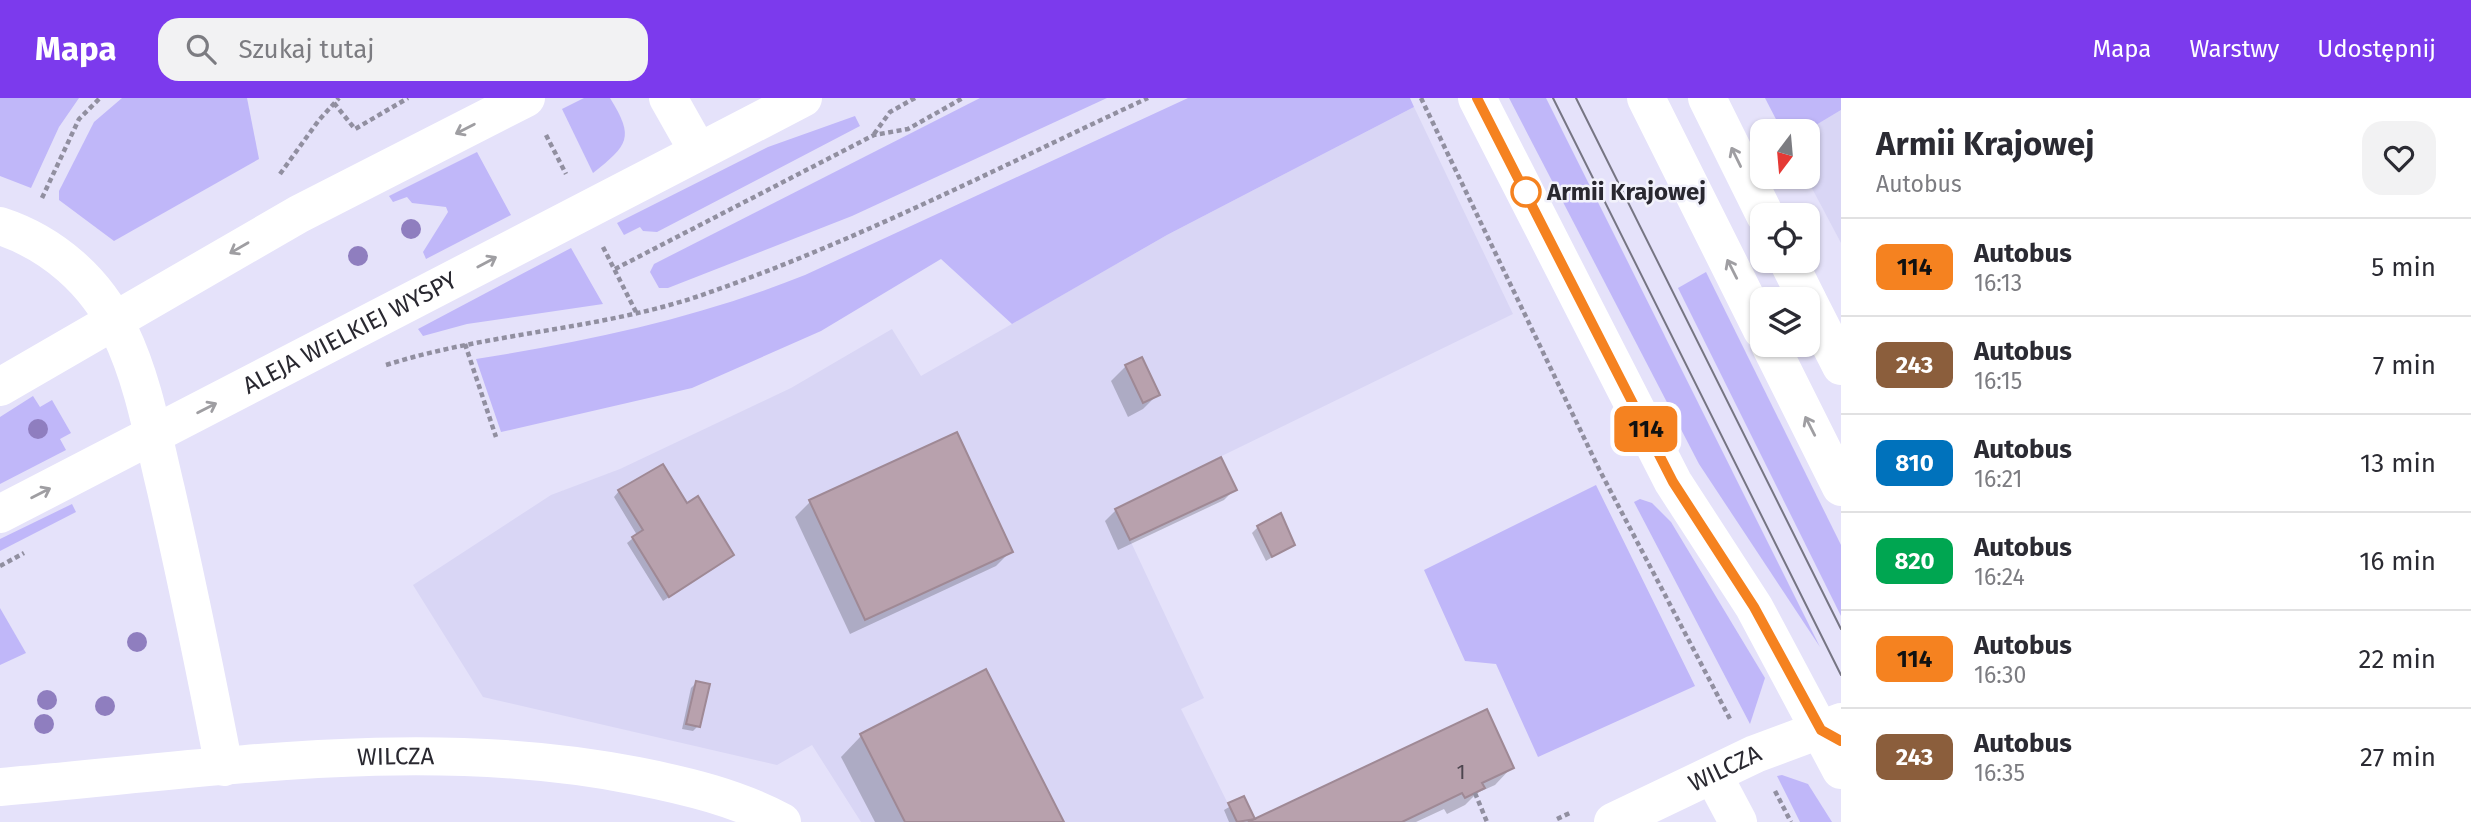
<!DOCTYPE html>
<html lang="pl">
<meta charset="utf-8">
<style>
body{margin:0;font-family:"Fira Sans",sans-serif;background:#f2f2f3;color:#2b2b33;height:100vh;display:flex;flex-direction:column;font-size:26px;white-space:nowrap}
*{box-sizing:border-box;margin:0}
p{font-size:23px;color:#7c7c81}
.icon{flex:none;width:38px;height:38px;fill:none;stroke:currentColor;stroke-width:2;stroke-linecap:round;stroke-linejoin:round}
.map{position:relative;flex:1;overflow:hidden}
.panel{display:flex;flex-direction:column;background:#fff;width:630px}
.panel>*{flex:none}
.badge{padding:0 14px;border-radius:10px;font-size:24px;line-height:46px}
.needle{width:46px;rotate:196deg}
.tools{position:absolute;left:1750px;top:21px;display:grid;gap:14px}
.tools a{display:grid;place-items:center;width:70px;height:70px;border-radius:14px;background:#fff;box-shadow:0 2px 5px #0004;font-size:35px}
.map>.badge{position:absolute;translate:-50% -50%;box-shadow:0 0 0 4px #fff}
.round{display:grid;place-items:center;flex:none;width:74px;height:74px;border-radius:21px;background:#f2f2f3}
.headline{display:flex;align-items:center;justify-content:space-between;height:119px;padding:0 35px}
h1{font-size:33px;font-weight:700;line-height:52px}
ul{padding:0;list-style:none}
li{display:flex;align-items:center;gap:21px;height:98px;padding:0 35px;border-top:2px solid #e1e1e2}
li div{flex:1}
li b{display:block;font-size:26px}
li em{font-style:normal}
li .badge{min-width:77px;font-weight:700;text-align:center}
header{display:flex;align-items:center;gap:42px;box-sizing:border-box;height:98px;padding:0 35px;background:#7c3aed;color:#fff}
header strong{font-size:33px}
nav{display:flex;gap:38px;margin-inline-start:auto;font-size:24px}
.search{width:490px;height:63px;background:#f2f2f3;display:flex;align-items:center;gap:18px;box-sizing:border-box;padding:0 24px;border-radius:21px;color:#7c7c81;font-size:26px}
main{display:flex;flex:1;min-height:0}
.map>svg:first-child{display:block}
.built{fill:#d9d6f5}
.green{fill:#c0b7f9}
.shadow{fill:#0003}
.building{fill:#b8a1ad;stroke:#9f8995;stroke-width:2}
.lines{fill:none;stroke-linecap:round;stroke-linejoin:round}
.path{stroke:#918fa0;stroke-width:4.5;stroke-dasharray:5 3.5;stroke-linecap:butt}
.minor{stroke:#fff;stroke-width:38}
.major{stroke:#fff;stroke-width:38}
.tram{stroke:#767583;stroke-width:2}
.tree{fill:#8f7ebf}
.oneway{stroke:#9f9ea2}
.line-casing{stroke:#fff;stroke-width:16}
.line{stroke:#f58220;stroke-width:10}
.stop-dot{fill:#fff;stroke:#f58220;stroke-width:3.5}
.labels{text-anchor:middle;stroke-width:5;stroke-linejoin:round;paint-order:stroke}
.number-label{font-size:21px;fill:#4d464f}
.stop-label{font-size:24px;font-weight:bold;fill:#292830;stroke:#f2f2fb;text-anchor:start}
.street-label{font-size:24px;fill:#292830;stroke:#f2f2fb}
</style>
<header>
<strong>Mapa</strong>
<div class="search"><svg class="icon" aria-label="search" viewBox="0 0 24 24"><circle cx="10" cy="10" r="6"/><path d="M15 15l6 6"/></svg>Szukaj tutaj</div>
<nav><a>Mapa</a><a>Warstwy</a><a>Udostępnij</a></nav>
</header>
<main>
<div class="map">
<svg width="1841" height="724" viewBox="0 0 1841 724">
<rect width="100%" height="100%" fill="#e5e2fa"/>
<g class="built">
<polygon points="1414,9 1513,216 1115,410 1204,600 1181,611 1237,724 861,724 812,647 777,667 483,599 413,487 551,397 620,371 791,290 892,231 921,278 1167,137"/>
<polygon points="1841,12 1841,145 1806,79 1806,33"/>
</g>
<g class="green">
<polygon points="0,0 79,0 59,29 31,90 0,78"/>
<polygon points="122,0 247,0 259,61 114,143 59,102 59,93 94,24"/>
<path d="M584,0H610C635,40 628,47 593,75L562,11Z"/>
<polygon points="980,0 1107,0 852,118 668,190 659,190 650,174 654,166"/>
<path d="M1188,0H1410L1414,9L1167,137L1012,226L941,161L821,233L692,290L501,334L476,261C589,243 698,220 805,177Z"/>
<polygon points="1509,0 1546,0 1820,549 1699,366"/>
<polygon points="1765,0 1841,0 1841,12 1806,33 1782,33"/>
<polygon points="855,18 860,28 657,134 643,133 640,129 624,137 617,125 768,49"/>
<polygon points="477,54 511,117 426,161 423,154 448,114 446,109 412,105 407,99 393,104 389,98"/>
<polygon points="571,150 603,206 467,226 423,238 418,231"/>
<polygon points="1706,174 1841,447 1841,518 1678,190"/>
<polygon points="33,298 40,309 52,302 71,335 60,341 66,352 0,386 0,319"/>
<polygon points="1596,387 1695,588 1538,659 1496,566 1465,563 1424,472"/>
<polygon points="1640,401 1652,405 1671,424 1765,580 1750,626 1634,404"/>
<polygon points="72,406 76,414 0,453 0,441"/>
<polygon points="0,510 26,555 0,567"/>
<polygon points="1782,677 1808,686 1832,724 1800,724 1777,678"/>
</g>
<g class="shadow">
<polygon points="1126,268 1158,296 1143,311 1128,319 1111,283"/>
<polygon points="1235,391 1224,402 1118,452 1105,423 1116,412"/>
<polygon points="619,393 686,408 732,457 663,503 627,445 637,437 614,399"/>
<polygon points="810,404 1011,453 996,468 850,536 795,419"/>
<polygon points="1258,429 1293,446 1266,463 1252,435"/>
<polygon points="696,585 698,628 693,633 682,631 691,590"/>
<polygon points="862,637 1062,724 875,724 841,659"/>
<polygon points="1512,669 1495,687 1477,695 1465,707 1447,716 1444,711 1416,724 1229,724 1224,712 1243,701 1254,723"/>
</g>
<g class="building">
<polygon points="1142,259 1160,297 1143,305 1125,267"/>
<polygon points="957,334 1013,454 865,522 809,402"/>
<polygon points="1221,359 1237,392 1130,442 1115,411"/>
<polygon points="663,366 687,405 698,398 734,457 669,499 632,439 643,432 618,392"/>
<polygon points="1281,415 1295,447 1272,459 1257,428"/>
<polygon points="986,571 1064,724 905,724 860,636"/>
<polygon points="696,583 710,586 700,629 686,626"/>
<polygon points="1487,611 1514,670 1482,685 1485,690 1465,700 1462,695 1402,724 1248,724"/>
<polygon points="1244,698 1255,721 1237,724 1228,705"/>
</g>
<g class="lines">
<g class="path">
<polyline points="1421,0 1599,371 1730,621"/>
<polyline points="334,5 355,31 408,0"/>
<polyline points="874,36 890,14 915,0"/>
<polyline points="546,37 566,76"/>
<polyline points="280,76 319,22 339,0"/>
<polyline points="42,100 79,21 100,0"/>
<polyline points="1809,115 1818,132"/>
<polyline points="603,149 636,214"/>
<polyline points="615,171 874,37 908,31 963,0"/>
<polyline points="465,246 496,339"/>
<path d="M386,267C487,235 596,232 696,199C852,146 999,69 1148,0"/>
<polyline points="0,468 24,455"/>
<polyline points="1775,693 1791,724"/>
<polyline points="1475,695 1487,724"/>
<polyline points="1557,721 1572,714"/>
</g>
<g class="minor">
<path d="M0,128C52,145 96,183 120,234C144,284 153,339 166,392C187,484 206,576 224,669"/>
<polyline points="1713,677 1738,724"/>
<path id="s1" d="M0,689C211,671 427,636 637,678C688,688 737,700 782,724"/>
<path id="s2" d="M1613,724L1755,656L1841,624"/>
</g>
<g class="major">
<polyline points="668,0 698,53"/>
<polyline points="1477,0 1673,384 1754,509 1841,672"/>
<polyline points="1646,0 1762,232"/>
<polyline points="1707,0 1765,117"/>
<polyline points="1788,163 1807,201"/>
<polyline points="1808,203 1841,268"/>
<polyline points="1770,247 1841,389"/>
<polyline points="0,289 299,116 526,0"/>
<path id="s3" d="M0,416L803,0"/>
</g>
<g class="tram">
<polyline points="1553,0 1841,577"/>
<polyline points="1576,0 1841,531"/>
</g>
</g>
<g class="tree">
<circle cx="411" cy="131" r="10"/>
<circle cx="358" cy="158" r="10"/>
<circle cx="38" cy="331" r="10"/>
<circle cx="137" cy="544" r="10"/>
<circle cx="47" cy="602" r="10"/>
<circle cx="105" cy="608" r="10"/>
<circle cx="44" cy="626" r="10"/>
</g>
<defs><path id="oneway-shaft" d="M-6 0H5M1.5-3L5.5 0L1.5 3" fill="none" stroke-width="1.6" stroke-linecap="round" stroke-linejoin="round" transform="scale(1.75)"/></defs>
<g class="oneway">
<use href="#oneway-shaft" transform="translate(465 31) rotate(153)"/>
<use href="#oneway-shaft" transform="translate(1736 59) rotate(-116)"/>
<use href="#oneway-shaft" transform="translate(239 150) rotate(150)"/>
<use href="#oneway-shaft" transform="translate(487 164) rotate(-28)"/>
<use href="#oneway-shaft" transform="translate(1732 171) rotate(-117)"/>
<use href="#oneway-shaft" transform="translate(207 310) rotate(-27)"/>
<use href="#oneway-shaft" transform="translate(1810 328) rotate(-117)"/>
<use href="#oneway-shaft" transform="translate(41 395) rotate(-27)"/>
</g>
<g class="lines">
<defs>
<polyline id="line" points="1477,0 1673,384 1754,509 1821,632 1841,643"/>
</defs>
<use href="#line" class="line-casing"/>
<use href="#line" class="line"/>
</g>
<circle class="stop-dot" cx="1526" cy="94" r="14"/>
<g class="labels">
<g class="number-label">
<text x="1461" y="681">1</text>
</g>
<g class="stop-label">
<text x="1547" y="102">Armii Krajowej</text>
</g>
<g class="street-label">
<text dy="8" stroke="none"><textPath href="#s3" startOffset="394">ALEJA WIELKIEJ WYSPY</textPath></text>
<text dy="8" stroke="none"><textPath href="#s1" startOffset="397">WILCZA</textPath></text>
<text dy="8" stroke="none"><textPath href="#s2" startOffset="124">WILCZA</textPath></text>
</g>
</g>
</svg>
<div class="tools">
<a><svg class="needle" viewBox="-14 -14 28 28"><path d="M0-13l5 13h-10z" fill="#e53935"/><path d="M0 13l5-13h-10z" fill="#7c7c81"/></svg></a>
<a><svg class="icon" aria-label="locate" viewBox="0 0 24 24"><circle cx="12" cy="12" r="6"/><path d="M12 2v4M12 18v4M2 12h4M18 12h4"/></svg></a>
<a><svg class="icon" aria-label="layers" viewBox="0 0 24 24"><path d="M12 4l9 5-9 5-9-5zM3 14l9 5 9-5"/></svg></a>
</div>
<b class="badge" style="left:1646px;top:331px;background:#f58220;color:#111">114</b>
</div>
<section class="panel">
<div class="headline"><div><h1>Armii Krajowej</h1><p>Autobus</p></div><a class="round"><svg class="icon" aria-label="heart" viewBox="0 0 24 24"><path d="M12 20l-8-8c-3-5 5-10 8-4 3-6 11-1 8 4z"/></svg></a></div>
<ul>
<li><span class="badge" style="background:#f58220;color:#111">114</span><div><b>Autobus</b><p>16:13</p></div><em>5 min</em></li>
<li><span class="badge" style="background:#8b5e3c;color:#fff">243</span><div><b>Autobus</b><p>16:15</p></div><em>7 min</em></li>
<li><span class="badge" style="background:#0072bc;color:#fff">810</span><div><b>Autobus</b><p>16:21</p></div><em>13 min</em></li>
<li><span class="badge" style="background:#00a651;color:#fff">820</span><div><b>Autobus</b><p>16:24</p></div><em>16 min</em></li>
<li><span class="badge" style="background:#f58220;color:#111">114</span><div><b>Autobus</b><p>16:30</p></div><em>22 min</em></li>
<li><span class="badge" style="background:#8b5e3c;color:#fff">243</span><div><b>Autobus</b><p>16:35</p></div><em>27 min</em></li>
</ul>
</section>
</main>
